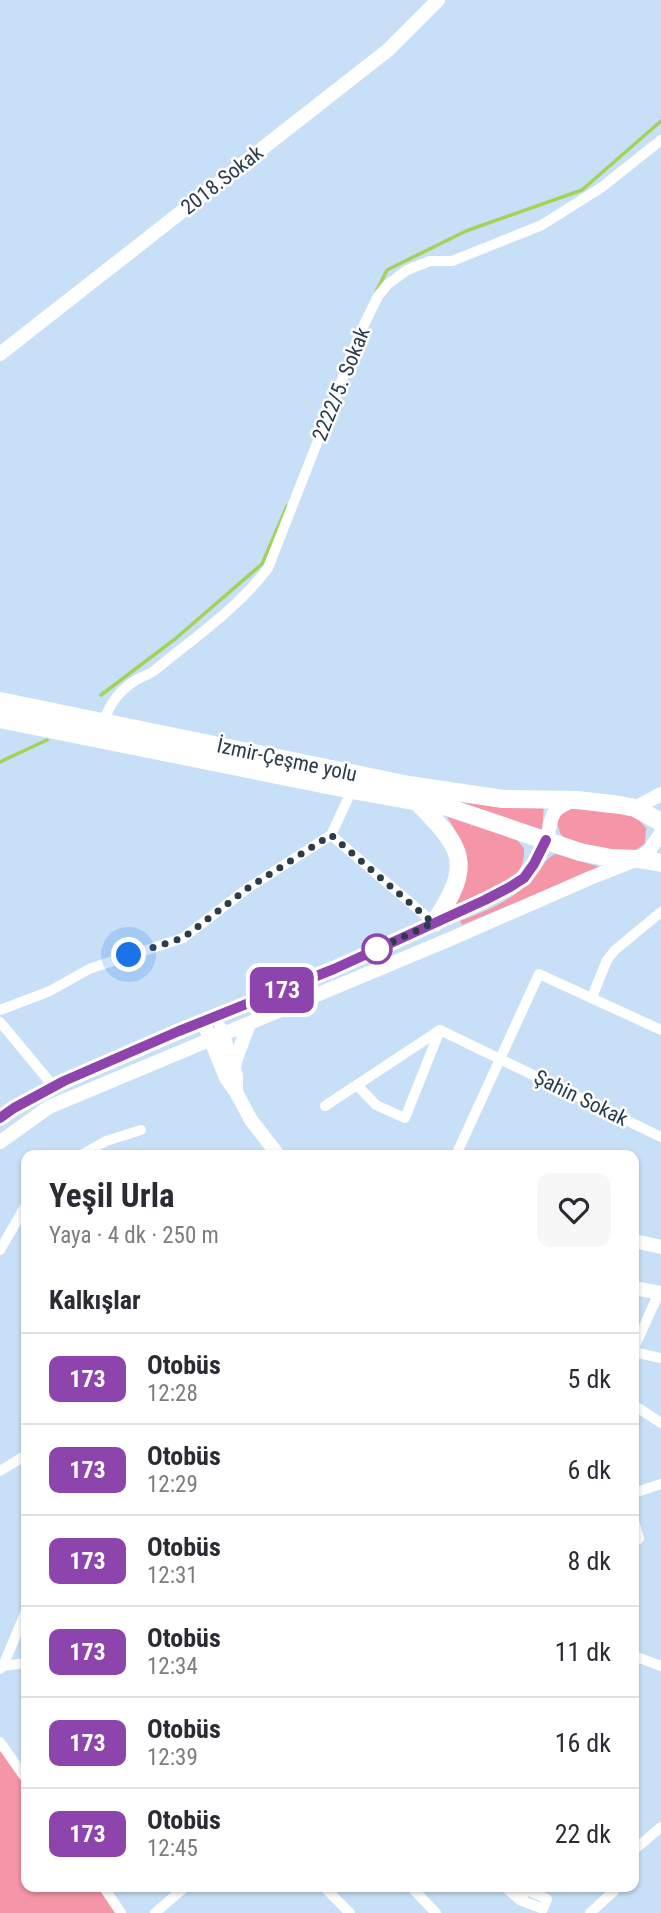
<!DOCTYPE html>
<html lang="tr">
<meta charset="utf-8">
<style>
body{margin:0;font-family:"Roboto Condensed",sans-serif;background:#f7f7f7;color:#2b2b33;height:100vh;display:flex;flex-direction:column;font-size:26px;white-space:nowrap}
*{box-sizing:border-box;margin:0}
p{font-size:23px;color:#7c7c81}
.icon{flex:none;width:38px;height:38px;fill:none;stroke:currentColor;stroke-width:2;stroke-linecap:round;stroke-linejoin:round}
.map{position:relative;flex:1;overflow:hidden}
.side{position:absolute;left:21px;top:1150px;width:618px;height:742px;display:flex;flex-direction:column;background:#fff;border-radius:14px;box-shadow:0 2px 5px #0004}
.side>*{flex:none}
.badge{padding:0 14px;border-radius:10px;font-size:24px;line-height:46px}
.you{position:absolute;width:35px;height:35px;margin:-18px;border:5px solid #fff;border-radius:50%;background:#1a73e8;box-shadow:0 0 0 10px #1a73e833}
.map>.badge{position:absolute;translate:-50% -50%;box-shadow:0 0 0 4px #fff}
h2{padding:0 28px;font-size:26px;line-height:63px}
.round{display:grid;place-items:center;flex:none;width:74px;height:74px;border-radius:14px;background:#f7f7f7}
.headline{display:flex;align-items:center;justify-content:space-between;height:119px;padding:0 28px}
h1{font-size:33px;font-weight:700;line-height:52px}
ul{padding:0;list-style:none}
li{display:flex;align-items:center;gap:21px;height:91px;padding:0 28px;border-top:2px solid #e1e1e2}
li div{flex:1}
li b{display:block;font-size:26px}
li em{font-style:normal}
li .badge{min-width:77px;font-weight:700;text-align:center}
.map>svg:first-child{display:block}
.green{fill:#f495a8}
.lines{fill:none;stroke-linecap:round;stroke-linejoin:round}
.stream{stroke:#a3d356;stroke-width:3.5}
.minor{stroke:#fff;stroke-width:10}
.tertiary{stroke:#fff;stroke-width:14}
.trunk{stroke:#fff;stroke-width:18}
.line-casing{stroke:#fff;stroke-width:16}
.line{stroke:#8e44ad;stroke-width:10}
.walk{stroke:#2c3c4b;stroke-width:7;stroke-dasharray:0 12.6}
.stop-dot{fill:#fff;stroke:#8e44ad;stroke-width:3.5}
.labels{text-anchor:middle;stroke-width:5;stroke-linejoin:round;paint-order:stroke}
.street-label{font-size:21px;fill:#2c3c4b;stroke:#fefefe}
</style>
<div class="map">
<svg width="661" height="1913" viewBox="0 0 661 1913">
<rect width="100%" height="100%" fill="#c8e0f7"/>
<g class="green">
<polygon points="448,797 544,806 542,830 454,802"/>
<path d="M574,807L629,814L639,820L646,828L645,843C637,850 631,853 620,854L565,839L560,833L557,822L560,815Z"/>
<path d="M446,815L516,839L524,848C524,856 524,863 519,870C508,887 470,900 451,909L461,840Z"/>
<path d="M556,854L600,867L462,925L460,921C486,911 511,901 531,881C540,873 545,857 556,854Z"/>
<polygon points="0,1742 26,1779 26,1886 103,1887 121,1913 0,1913"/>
</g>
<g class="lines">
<g class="stream">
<polyline points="376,292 387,270 466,231 582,190 661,121"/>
<polyline points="101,695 175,639 262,564 287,506"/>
<polyline points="0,762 47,740"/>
</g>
<g class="minor">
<path d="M104,722C109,704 120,690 136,680C143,676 149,675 155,670C194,638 238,608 268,568L361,331L378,296L387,285L407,270L430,261H452L542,225L602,187L661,140"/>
<polyline points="331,835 434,923"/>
<polyline points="592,997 607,960 615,950 661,912"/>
<polyline points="0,1010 50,991 89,969 183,938 248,888 331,835 352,790"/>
<polyline points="0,1022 54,1087"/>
<polyline points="357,1085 376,1105 405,1118 440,1030"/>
<polyline points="325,1106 440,1030 661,1137"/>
<polyline points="81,1155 106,1141 141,1130"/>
<polyline points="456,1155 539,974 661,1030"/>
<polyline points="0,1250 26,1205"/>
<polyline points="634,1348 659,1293"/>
<polyline points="634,1352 661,1358"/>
<polyline points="634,1405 661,1423"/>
<polyline points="0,1471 26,1455"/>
<polyline points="634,1493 661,1484"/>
<polyline points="634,1521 639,1539 634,1542"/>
<polyline points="634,1656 661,1666"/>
<polyline points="3,1666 26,1611"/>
<polyline points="0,1669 3,1666 26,1663"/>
<polyline points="0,1742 26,1779"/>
<polyline points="634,1850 661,1827"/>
<polyline points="103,1886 121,1913"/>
<polyline points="323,1886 350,1913"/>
<polyline points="410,1886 436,1913"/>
<polyline points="504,1886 520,1900 543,1909 547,1899 527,1890 520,1900"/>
<polyline points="155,1913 186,1886"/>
<polyline points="590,1913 614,1891 615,1886"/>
</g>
<g class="tertiary">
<polyline points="0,354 388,50 438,0"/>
<polyline points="635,808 661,794"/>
<polyline points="203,1021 226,1078 236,1092 251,1120 278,1155"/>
<polyline points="221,1029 236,1076 236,1091"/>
<polyline points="234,1069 235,1061 249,1024"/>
<path d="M0,1118C41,1089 88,1072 134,1052C259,996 388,950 510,887C527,876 537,862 545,844C553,823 546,808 574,801"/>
<polyline points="0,1142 49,1107 448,940 590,878 638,859 649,851 661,833"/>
<polyline points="634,1241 661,1247"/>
<polyline points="634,1288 661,1293"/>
</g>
<g class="trunk">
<polyline points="0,701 409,785 503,799 577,800 620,805 635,808 661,822"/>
<polyline points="0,719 352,790 447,807 580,852 611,858 638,859 661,863"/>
<path d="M416,801C464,849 474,863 434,923"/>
</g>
</g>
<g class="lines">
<defs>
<polyline id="line" points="0,1118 14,1108 64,1081 179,1031 334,969 485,900 510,887 524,878 534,864 546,840"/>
</defs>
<use href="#line" class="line-casing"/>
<use href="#line" class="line"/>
<polyline class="walk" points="129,955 183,938 248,888 331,835 433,923 377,949"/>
</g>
<circle class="stop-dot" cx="377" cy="949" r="14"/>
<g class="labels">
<g class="street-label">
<text transform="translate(222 180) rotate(-38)" y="7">2018.Sokak</text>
<text transform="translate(341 384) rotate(-68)" y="7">2222/5. Sokak</text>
<text transform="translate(287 760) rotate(12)" y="7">İzmir-Çeşme yolu</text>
<text transform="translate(581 1098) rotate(26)" y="7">Şahin Sokak</text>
</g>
</g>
</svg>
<div class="you" style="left:129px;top:955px"></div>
<b class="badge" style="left:282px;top:990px;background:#8e44ad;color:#fff">173</b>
<section class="side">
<div class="headline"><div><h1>Yeşil Urla</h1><p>Yaya · 4 dk · 250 m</p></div><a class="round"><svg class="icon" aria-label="heart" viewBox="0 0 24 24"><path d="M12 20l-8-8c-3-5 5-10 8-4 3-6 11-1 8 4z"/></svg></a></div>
<h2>Kalkışlar</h2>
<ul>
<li><span class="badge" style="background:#8e44ad;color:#fff">173</span><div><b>Otobüs</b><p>12:28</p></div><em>5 dk</em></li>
<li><span class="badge" style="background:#8e44ad;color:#fff">173</span><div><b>Otobüs</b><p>12:29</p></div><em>6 dk</em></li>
<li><span class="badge" style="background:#8e44ad;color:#fff">173</span><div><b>Otobüs</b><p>12:31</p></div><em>8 dk</em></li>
<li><span class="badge" style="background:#8e44ad;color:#fff">173</span><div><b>Otobüs</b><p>12:34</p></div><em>11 dk</em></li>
<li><span class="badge" style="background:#8e44ad;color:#fff">173</span><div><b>Otobüs</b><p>12:39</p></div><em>16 dk</em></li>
<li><span class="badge" style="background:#8e44ad;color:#fff">173</span><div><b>Otobüs</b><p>12:45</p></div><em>22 dk</em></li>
</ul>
</section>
</div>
